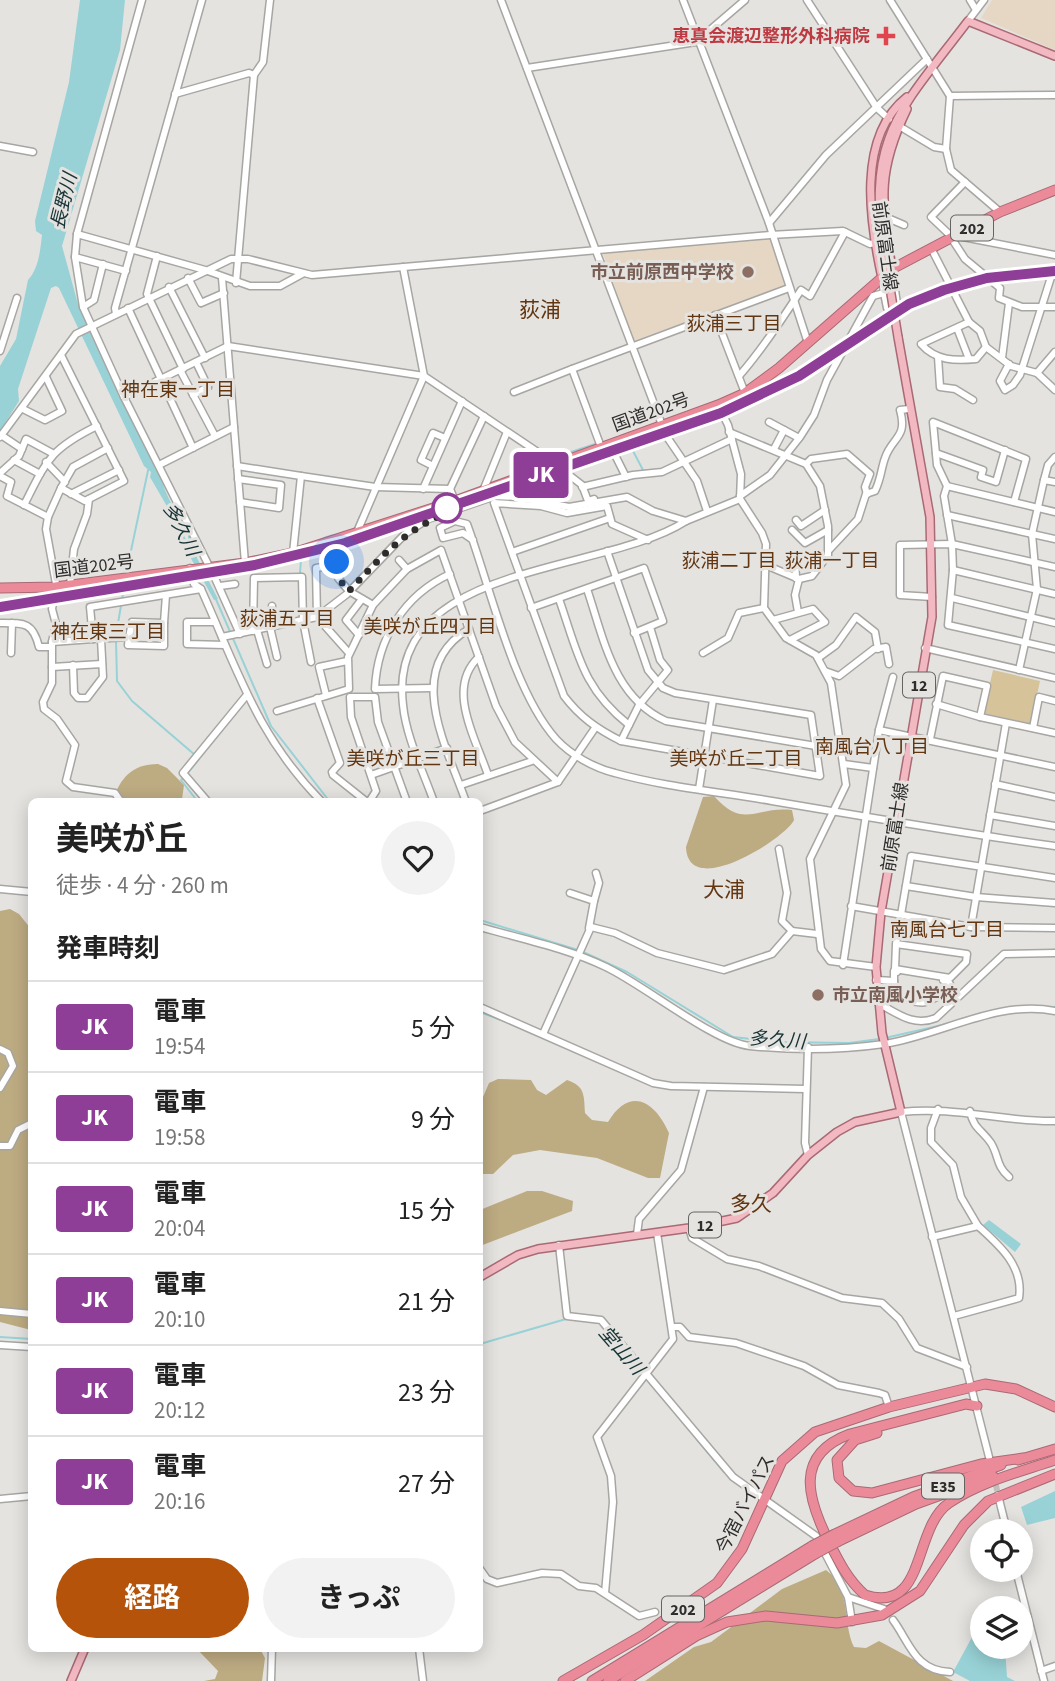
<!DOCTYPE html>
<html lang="ja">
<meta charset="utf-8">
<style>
body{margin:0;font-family:"Source Sans 3","Noto Sans JP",sans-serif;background:#f2f2f2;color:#222;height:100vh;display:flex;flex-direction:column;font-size:26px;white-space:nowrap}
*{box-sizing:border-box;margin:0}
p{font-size:23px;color:#767676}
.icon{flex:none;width:38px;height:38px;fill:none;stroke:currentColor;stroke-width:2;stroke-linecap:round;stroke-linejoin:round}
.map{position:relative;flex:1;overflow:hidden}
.panel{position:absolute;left:28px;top:798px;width:455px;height:854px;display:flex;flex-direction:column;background:#fff;border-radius:10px;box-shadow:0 4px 18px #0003}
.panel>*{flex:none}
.badge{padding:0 14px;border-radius:5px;font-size:24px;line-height:46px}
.controls{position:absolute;left:970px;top:1519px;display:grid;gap:14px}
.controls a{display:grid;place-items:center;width:63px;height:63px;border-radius:50%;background:#fff;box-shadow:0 4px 18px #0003;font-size:35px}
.you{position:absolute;width:35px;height:35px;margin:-18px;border:5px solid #fff;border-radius:50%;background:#1a73e8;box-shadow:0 0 0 10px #1a73e833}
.map>.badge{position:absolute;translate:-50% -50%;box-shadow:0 0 0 4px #fff}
h2{padding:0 28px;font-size:26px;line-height:63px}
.round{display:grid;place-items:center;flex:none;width:74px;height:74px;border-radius:37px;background:#f2f2f2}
.summary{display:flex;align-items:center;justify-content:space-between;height:119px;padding:0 28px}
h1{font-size:33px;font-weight:700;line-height:52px}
.primary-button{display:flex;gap:14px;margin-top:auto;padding:14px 28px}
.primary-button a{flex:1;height:80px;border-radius:42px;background:#b45309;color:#fff;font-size:28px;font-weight:700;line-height:80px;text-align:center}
.primary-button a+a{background:#f2f2f2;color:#222}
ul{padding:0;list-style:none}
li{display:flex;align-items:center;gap:21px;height:91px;padding:0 28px;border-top:2px solid #e0e0e0}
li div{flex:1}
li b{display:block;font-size:26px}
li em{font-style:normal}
li .badge{min-width:77px;font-weight:700;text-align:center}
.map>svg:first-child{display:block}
.education{fill:#e5d7c4}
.green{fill:#d6c39a}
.forest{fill:#bdab82}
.water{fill:#98d2d6}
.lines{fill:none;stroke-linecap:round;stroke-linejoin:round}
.stream{stroke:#98d2d6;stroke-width:2}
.minor-tunnel{stroke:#c0bfbc;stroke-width:6;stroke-dasharray:6 3;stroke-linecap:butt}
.minor-casing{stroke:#a7a6a2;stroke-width:9}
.major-casing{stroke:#a96a74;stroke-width:10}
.highway-casing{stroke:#a96a74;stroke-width:11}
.minor{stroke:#fff;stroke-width:6}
.major{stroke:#f3b9c2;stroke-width:7}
.highway{stroke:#eb8b9a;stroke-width:9}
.rail-casing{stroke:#838280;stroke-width:4.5}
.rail{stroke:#e5e3e0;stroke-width:2;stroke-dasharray:5;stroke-linecap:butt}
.major-bridge-casing{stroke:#a96a74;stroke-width:10;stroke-linecap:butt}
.highway-bridge-casing{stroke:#a96a74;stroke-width:11;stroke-linecap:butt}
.major-bridge{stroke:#f3b9c2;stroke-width:7}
.highway-bridge{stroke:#eb8b9a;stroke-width:9}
.line-casing{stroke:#fff;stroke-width:16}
.line{stroke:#8f3e97;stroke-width:10}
.walk{stroke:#2e2d2c;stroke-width:7;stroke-dasharray:0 12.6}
.health-dot{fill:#e0444e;stroke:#e5e3e0;stroke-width:2.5}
.education-dot{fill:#8d6e63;stroke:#e5e3e0;stroke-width:2.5}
.stop-dot{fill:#fff;stroke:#8f3e97;stroke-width:3.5}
.labels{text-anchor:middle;stroke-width:6;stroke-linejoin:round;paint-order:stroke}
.shield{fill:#e5e3e0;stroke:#656462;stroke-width:2}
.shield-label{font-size:16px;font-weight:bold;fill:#2e2d2c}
.health-label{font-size:18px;font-weight:bold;fill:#be3a42;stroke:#e5e3e0;text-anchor:end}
.street-label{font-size:18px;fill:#2e2d2c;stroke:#e5e3e0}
.education-label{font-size:18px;font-weight:bold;fill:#785e54;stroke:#e5e3e0;text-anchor:end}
.water-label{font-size:19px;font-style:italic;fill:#163335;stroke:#e5e3e0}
.neighbourhood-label{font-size:19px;fill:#623611;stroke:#e5e3e0}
.quarter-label{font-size:21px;fill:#623611;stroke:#e5e3e0}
</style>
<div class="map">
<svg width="1055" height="1681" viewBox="0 0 1055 1681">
<rect width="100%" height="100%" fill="#e5e3e0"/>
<g class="education">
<polygon points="992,0 1055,0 1055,50 981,18"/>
<polygon points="769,238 786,286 633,341 603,253"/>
</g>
<polygon class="green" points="993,670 1040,681 1031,724 983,713"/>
<g class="forest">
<path d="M158,764L167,768L184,785L182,799L112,802C120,778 132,764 158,764Z"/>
<path d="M714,796C744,830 755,806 792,810L794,820C786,838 688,901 686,847L703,797Z"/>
<polygon points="10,909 19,914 31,929 31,1330 0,1322 0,911"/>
<path d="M498,1079L531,1080L537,1090L546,1095L567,1080C585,1086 584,1095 585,1113L592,1120L608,1122C629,1087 654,1099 669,1133L660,1178H648L597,1158L540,1150L513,1155L493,1174H480V1104L489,1083Z"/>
<polygon points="527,1191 542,1191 573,1201 572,1211 480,1246 480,1210"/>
<path d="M826,1570C852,1589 842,1623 854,1647L866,1648L879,1641L953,1681H645L694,1647L711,1642L782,1589Z"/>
<polygon points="197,1649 260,1649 265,1658 262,1681 204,1681 215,1679 218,1671"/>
</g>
<g class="water">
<path d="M80,0H125L120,50L62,246L78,304L162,479C164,496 189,533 198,551L197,558L218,599L214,600L188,553V535L172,515L150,477L151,472L144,466L59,288L56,286L51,288L18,389L19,401L0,431V366L16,339L28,280C39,268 40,251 42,235L36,231L35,221L69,82Z"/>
<polygon points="989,1220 1021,1244 1015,1252 983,1225"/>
<polygon points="1055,1491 1055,1518 1027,1525 1021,1507"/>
<polygon points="977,1628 982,1631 982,1647 1005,1647 1007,1677 1015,1681 970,1681 953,1672"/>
</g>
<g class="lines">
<g class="stream">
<polyline points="632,449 644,472"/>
<polyline points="553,458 595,444"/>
<polyline points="174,516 189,549"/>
<polyline points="355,528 360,516"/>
<polyline points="300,573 301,560"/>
<polyline points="126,574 149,466"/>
<polyline points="215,597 271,726 330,802"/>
<polyline points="116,635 125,582"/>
<polyline points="116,641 117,681 132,701 195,755"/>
<polyline points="187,774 199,759"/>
<polyline points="183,778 181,780 198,802"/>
<polyline points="480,920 578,950"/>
<polyline points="583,952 627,972 733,1037 779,1042 849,1043 879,1039"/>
<polyline points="1025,1006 1055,1007"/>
<polyline points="480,1012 511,1024"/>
<polyline points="885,1038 951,1023"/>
<polyline points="0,1337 32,1339"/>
<polyline points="480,1344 566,1319"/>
<polyline points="696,1438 724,1472"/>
</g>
<polyline class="minor-tunnel" points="994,1476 998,1495"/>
<defs>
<g id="minor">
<polyline points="501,0 662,425"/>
<polyline points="683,0 769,223 808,343"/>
<polyline points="807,0 877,108 889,119"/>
<polyline points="890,0 950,96 1055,95"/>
<polyline points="970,0 976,10"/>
<polyline points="968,21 984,0"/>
<polyline points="527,68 696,42 745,0"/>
<polyline points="175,94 249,73 254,75"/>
<polyline points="950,96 946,149 951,170 1000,212"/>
<polyline points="899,126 934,147 946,149"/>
<polyline points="0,146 33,152"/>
<polyline points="883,216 904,225"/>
<polyline points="769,223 826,155 927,59"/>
<polyline points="77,234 142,0"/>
<polyline points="958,236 1055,255"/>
<polyline points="953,238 931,217 965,182"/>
<polyline points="952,239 965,259 1000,288 999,298 1022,307 1055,307"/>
<polyline points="931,248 969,322 980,331 986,347 1011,366 1037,373 1055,390"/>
<polyline points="157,256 147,294 183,369"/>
<polyline points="75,257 126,271"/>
<polyline points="403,267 424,376 551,461 582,485 588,501 594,499"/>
<polyline points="188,278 201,303 224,293"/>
<polyline points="222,278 245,563"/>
<polyline points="236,283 254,75 263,62 270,0"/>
<polyline points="169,287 205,358"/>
<polyline points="884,293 887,308 897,304 892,269"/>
<polyline points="83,307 94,300 103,264"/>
<polyline points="128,308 193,448"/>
<polyline points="116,314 115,308 202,0"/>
<polyline points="715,315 745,393"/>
<path d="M969,322L921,344C936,361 955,361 976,359L986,347"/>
<polyline points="957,328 969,359"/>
<polyline points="0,351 17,298"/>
<path d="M61,355L124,481L85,501L61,488L48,517L46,529L56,584L52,609L56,624L52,642L93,639L90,607L201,589C238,671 257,736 322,802"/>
<polyline points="938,357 940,387 955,389 973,400"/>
<polyline points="1002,358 1009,303"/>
<polyline points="1009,364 1000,381 1005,390 1013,385 1020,375 1052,274"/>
<polyline points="180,370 215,436"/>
<polyline points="1037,373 1055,352"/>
<path d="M739,376C762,350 783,318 801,290L810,296L845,232"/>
<polyline points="514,392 572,369"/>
<polyline points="193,395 208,387 196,362"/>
<polyline points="124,397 228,346 424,376 357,532"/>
<polyline points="718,405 728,425 741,474 740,499 762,533 766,544 764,608 786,638 816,655 831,683 846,785 810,859 821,949 830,961 876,967"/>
<polyline points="23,409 45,420 62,411 46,377"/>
<polyline points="769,422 799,438"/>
<polyline points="729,432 806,464 820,486 828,526 828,555 812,576 799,579 768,566"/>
<polyline points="1,435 22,449"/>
<polyline points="0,437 76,334 231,259 248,259 312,275 770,235 843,231 870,244 875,243"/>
<polyline points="667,437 697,481 707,511"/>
<polyline points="601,447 572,369 789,288"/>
<polyline points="774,449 784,430"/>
<polyline points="936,453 983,470 981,477 996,482 1005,450"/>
<polyline points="615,455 626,477"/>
<polyline points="1055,457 1048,465 1044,480 1055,482"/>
<polyline points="14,460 40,474"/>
<polyline points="46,462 65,482"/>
<polyline points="806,464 811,459 847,454 870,474 865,487 867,494"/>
<polyline points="159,465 234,427"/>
<polyline points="237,466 301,476"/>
<polyline points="433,466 421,460 433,433 445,438"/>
<polyline points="0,473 19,456 26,439 52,453"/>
<polyline points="0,476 11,482 7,496 48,517"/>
<polyline points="238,479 281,485 279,508 240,502"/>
<polyline points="947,486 1055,512"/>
<polyline points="582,487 633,475 662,472 732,439"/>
<polyline points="61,488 73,467 108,448"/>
<polyline points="423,489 462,401"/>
<polyline points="450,489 484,416"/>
<polyline points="483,491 507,432"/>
<polyline points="71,494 119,470"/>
<polyline points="740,496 770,475 800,437 814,415 827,380 873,296 884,293 882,278"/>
<polyline points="1014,502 1026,459 933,422 937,465 947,486 944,496 952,544 953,570 948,625 1055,649"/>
<path d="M24,505C47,460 50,449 97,426"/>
<polyline points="947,515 1055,539"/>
<polyline points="796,520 801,526 825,510"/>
<polyline points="792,530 805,543 828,530"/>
<polyline points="344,539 346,548 338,578 349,591 373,605"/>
<path d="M473,540L463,533L443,538L440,528L455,521L467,524C490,586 513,691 556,739C571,755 594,768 615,773C665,787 720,792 772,801C866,817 960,833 1055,846"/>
<path d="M829,550L858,519L866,494L875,491C881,479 881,469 885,458C892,437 908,438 900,410L909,409"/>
<path d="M607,551L648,670L663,688L675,693L811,715L820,776L621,741C597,729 580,717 564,696L494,503L541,506L567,513L607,506L612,524L648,540"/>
<polyline points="512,552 610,518"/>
<polyline points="293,553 301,476 375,487 450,489 455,501"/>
<polyline points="795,557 796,578"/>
<polyline points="399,560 407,569"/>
<polyline points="341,564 316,568 317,617 349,653"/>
<polyline points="209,566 124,397 83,307 75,257 77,234 205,270 250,286 280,286 302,274"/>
<polyline points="190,568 194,584 201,589"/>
<polyline points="953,570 1055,594"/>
<polyline points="214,576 240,634"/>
<polyline points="70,585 74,549 87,514 89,499"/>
<polyline points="220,586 235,584"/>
<path d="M587,589C604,639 613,697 666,721L816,746"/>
<polyline points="932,597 900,595 900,545 952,544 1055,567"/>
<polyline points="952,598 1055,623"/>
<path d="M559,599C578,653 582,688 629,725"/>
<polyline points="272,606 273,627"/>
<polyline points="531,608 644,568 663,621 634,633"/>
<polyline points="798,612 795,595 799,579"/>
<polyline points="773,620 813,609 825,622 790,640"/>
<polyline points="215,622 187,622 187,644 225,645"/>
<path d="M0,623C24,623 33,622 39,647H51"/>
<polyline points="270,627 277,657"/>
<polyline points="257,630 267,664"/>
<polyline points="253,631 254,578 302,577 303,621 311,662"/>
<polyline points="359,635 346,620 362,599"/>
<polyline points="129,637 128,645 164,646 164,623"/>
<polyline points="222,637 317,617 347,594 405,534 428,519 495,496 516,497 569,507 627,497 653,511 686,521 740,499"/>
<polyline points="93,639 129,637 132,622 164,623 166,595"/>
<polyline points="52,642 52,683 43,702 44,709 57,719 75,745 66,781 73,787 115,793 121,802"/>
<polyline points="925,648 1055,678"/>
<polyline points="11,653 12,623"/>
<polyline points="703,653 728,638 739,613 764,608"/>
<path d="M479,657C445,688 476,739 488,775"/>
<polyline points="818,658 836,645 856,617 875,632 878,649"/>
<polyline points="73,665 74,693 78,698 87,698 103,677 101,639"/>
<polyline points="52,667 102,664"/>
<polyline points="1019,670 1037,589 1032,534 1044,480"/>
<polyline points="825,671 839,676 874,649 886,647 889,664"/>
<path d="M432,688L375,689C377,639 404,595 450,574"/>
<polyline points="326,695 319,667 347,661"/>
<polyline points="317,698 340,763 332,772 333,775 367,802"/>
<polyline points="936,704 980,717 1055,733"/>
<polyline points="277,711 349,689 348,657 373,605 407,569 441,550 496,706 515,742 558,782"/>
<polyline points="1033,728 1039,697 1055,701"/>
<polyline points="879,730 1055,767"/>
<polyline points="930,739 943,676 987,686 980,717"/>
<polyline points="621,741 639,705 668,670 660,660 650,627"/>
<polyline points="844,764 873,768"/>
<polyline points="371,775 447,748"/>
<polyline points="995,784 1055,797"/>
<polyline points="461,785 532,761"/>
<polyline points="699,789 713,700"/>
<polyline points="208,802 183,773 246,696"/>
<polyline points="369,802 376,791 351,717 350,697 375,697 378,722 407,802"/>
<path d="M434,802C423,771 406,737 403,705C386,561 603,575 686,521"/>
<path d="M466,802C447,747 402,668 469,629"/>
<polyline points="480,811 558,782 595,728"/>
<polyline points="990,815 1055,826"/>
<polyline points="779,849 787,893 782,921 792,931 817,934"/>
<polyline points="906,886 976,897 1055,903"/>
<polyline points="0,889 32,892"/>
<polyline points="570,893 594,901 589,928"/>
<polyline points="594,901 599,883 596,873"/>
<polyline points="851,906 971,927 1055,928"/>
<path d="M480,927C522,939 567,948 606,967C644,985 715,1043 750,1046C793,1050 841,1050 884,1044C939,1036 998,999 1055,1011"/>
<polyline points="971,927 1006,723"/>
<polyline points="896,944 967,954 966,962 950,978 895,969 896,944 911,856 1055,878"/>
<polyline points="843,965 879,730 893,677"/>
<path d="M876,980L894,981L895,990C918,1010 931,1004 951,986L948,981L943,980"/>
<polyline points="894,981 894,971 897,972"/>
<path d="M878,1003C898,1014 914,1027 936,1018L1004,954L1055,953"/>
<polyline points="480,1007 653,1083 671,1086 805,1089"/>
<polyline points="543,1034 591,927 615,933 657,953 724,970 772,954 792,931"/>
<polyline points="808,1047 805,1143 808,1155"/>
<polyline points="0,1049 8,1053 13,1066 0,1088"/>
<polyline points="938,1109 931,1128 931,1142 953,1165 961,1197 978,1226"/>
<path d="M970,1111C973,1128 982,1130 991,1143C999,1156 996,1166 1009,1177"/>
<polyline points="0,1146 10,1146 18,1130 32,1123"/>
<polyline points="689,1228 692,1238 727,1259 759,1266 842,1298 882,1303 899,1319 917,1348 967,1367"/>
<polyline points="637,1234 639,1219 681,1170 704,1087"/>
<path d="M932,1237L978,1226C999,1245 1024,1266 1019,1298L954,1316"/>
<polyline points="559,1245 567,1316 601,1320 733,1477 816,1536 848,1597 852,1622"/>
<polyline points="0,1311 32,1314"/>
<polyline points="674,1327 680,1327 689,1337 736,1343 804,1366 838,1385 879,1393 885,1395 889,1407"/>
<polyline points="0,1345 32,1347"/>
<path d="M989,1457L901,1112C955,1106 1002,1122 1055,1121"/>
<polyline points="998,1495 1007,1531"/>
<polyline points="0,1499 32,1496"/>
<polyline points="480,1569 487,1579 497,1583 542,1573 561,1574 579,1586 596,1588 639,1616 655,1612"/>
<polyline points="1016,1570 1044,1681"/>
<polyline points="605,1593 613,1502 611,1476 597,1437 673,1339 657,1233"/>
<polyline points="848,1597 884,1609"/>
<path d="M893,1620C910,1643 915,1671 950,1672"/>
<polyline points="419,1648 423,1681"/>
<polyline points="1041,1671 1055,1666"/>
<polyline points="271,1681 272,1648"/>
</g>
<g id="major">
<path d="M885,257C865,137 899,112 968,21L1055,56"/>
<path d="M892,269C882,202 876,173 907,109"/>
<path d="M882,278C870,223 856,137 907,97"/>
<polyline points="480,1277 518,1255 538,1249 689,1228 737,1218 773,1193 808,1155 837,1132 855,1122 901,1112 882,1033 876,967 881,912 932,617 930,517 898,337"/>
<polyline points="71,1681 85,1648"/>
</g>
<g id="highway">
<polyline points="0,588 55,587 245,563 293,553 455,501 718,405 745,393 779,368 892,269 1000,212 1055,190"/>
<path d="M977,1406L966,1404L850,1434C793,1455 808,1500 829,1542C839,1562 848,1580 865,1595C927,1615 912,1528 949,1503C979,1482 1020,1472 1055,1460"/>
<polyline points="877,1433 855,1440 837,1460 839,1478 853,1491 872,1493 981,1464 1023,1458"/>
<polyline points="1018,1460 1055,1449"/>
<polyline points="835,1534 913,1497 1001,1465"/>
<polyline points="839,1541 916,1504 993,1476"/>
<polyline points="563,1681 643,1635 717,1583 742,1549 782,1461 815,1432 889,1407 985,1384 1016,1389 1055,1407"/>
<polyline points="592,1681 812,1546"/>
<polyline points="608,1681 815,1554"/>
<polyline points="625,1681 696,1636 727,1622 766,1616 837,1623 882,1615 920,1591 964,1525 988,1501 1055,1474"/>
</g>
</defs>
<use href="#minor" class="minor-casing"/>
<use href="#major" class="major-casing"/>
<use href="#highway" class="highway-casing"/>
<use href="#minor" class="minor"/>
<use href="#major" class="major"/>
<use href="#highway" class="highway"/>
<defs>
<polyline id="rail" points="0,607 255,565 345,543 721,413 799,376 909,304 944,291 987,278 1055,271"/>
</defs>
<use href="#rail" class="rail-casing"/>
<use href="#rail" class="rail"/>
<defs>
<polyline id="major-bridge" points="885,257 898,337"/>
<g id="highway-bridge">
<polyline points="812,1546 835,1534"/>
<polyline points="815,1554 839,1541"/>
</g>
</defs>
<use href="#major-bridge" class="major-bridge-casing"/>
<use href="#highway-bridge" class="highway-bridge-casing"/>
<use href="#major-bridge" class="major-bridge"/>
<use href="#highway-bridge" class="highway-bridge"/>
</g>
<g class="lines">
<defs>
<polyline id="line" points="0,607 255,565 345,543 721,413 799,376 909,304 944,290 987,278 1055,271"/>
</defs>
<use href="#line" class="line-casing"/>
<use href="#line" class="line"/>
<path class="walk" d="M337,562L341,564L338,578L349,591C380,558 407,527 451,512L447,508"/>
</g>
<path class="health-dot" d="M882.5 25.5h7v7h7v7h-7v7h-7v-7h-7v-7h7z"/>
<g class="education-dot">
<circle cx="748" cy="272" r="7"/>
<circle cx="818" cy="995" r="7"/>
</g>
<circle class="stop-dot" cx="447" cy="508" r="14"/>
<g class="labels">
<g class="shield">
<rect x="951" y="215.5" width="42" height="25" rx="5"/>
<rect x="903" y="672.5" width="32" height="25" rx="5"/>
<rect x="689" y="1212.5" width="32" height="25" rx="5"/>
<rect x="922" y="1473.5" width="42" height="25" rx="5"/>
<rect x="662" y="1596.5" width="42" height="25" rx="5"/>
</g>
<g class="shield-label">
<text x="972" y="234">202</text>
<text x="919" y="691">12</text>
<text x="705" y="1231">12</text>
<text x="943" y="1492">E35</text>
<text x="683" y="1615">202</text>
</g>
<g class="health-label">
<text x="870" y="42">恵真会渡辺整形外科病院</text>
</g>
<g class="street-label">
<text transform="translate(885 246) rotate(82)" y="6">前原富士線</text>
<text transform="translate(651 412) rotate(-20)" y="6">国道202号</text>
<text transform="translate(94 566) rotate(-7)" y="6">国道202号</text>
<text transform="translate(895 827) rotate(-81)" y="6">前原富士線</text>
<text transform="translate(745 1504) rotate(-63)" y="6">今宿バイパス</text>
</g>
<g class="education-label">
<text x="734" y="278">市立前原西中学校</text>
<text x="832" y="1001" text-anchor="start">市立南風小学校</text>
</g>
<g class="water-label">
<text transform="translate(63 201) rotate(-76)" y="7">長野川</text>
<text transform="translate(182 529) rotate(63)" y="7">多久川</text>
<text transform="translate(777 1039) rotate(4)" y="7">多久川</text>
<text transform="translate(622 1350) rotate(49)" y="7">堂山川</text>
</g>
<g class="neighbourhood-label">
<text x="734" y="330">荻浦三丁目</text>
<text x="178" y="396">神在東一丁目</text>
<text x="729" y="567">荻浦二丁目</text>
<text x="832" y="567">荻浦一丁目</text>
<text x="287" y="625">荻浦五丁目</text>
<text x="430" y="633">美咲が丘四丁目</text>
<text x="108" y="638">神在東三丁目</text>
<text x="872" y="753">南風台八丁目</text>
<text x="413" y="765">美咲が丘三丁目</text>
<text x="736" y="765">美咲が丘二丁目</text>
<text x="947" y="936">南風台七丁目</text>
</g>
<g class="quarter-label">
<text x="540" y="317">荻浦</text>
<text x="724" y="897">大浦</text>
<text x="751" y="1211">多久</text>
</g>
</g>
</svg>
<div class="controls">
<a><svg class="icon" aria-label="locate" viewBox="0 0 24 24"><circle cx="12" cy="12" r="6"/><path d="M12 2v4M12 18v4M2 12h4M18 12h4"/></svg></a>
<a><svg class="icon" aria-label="layers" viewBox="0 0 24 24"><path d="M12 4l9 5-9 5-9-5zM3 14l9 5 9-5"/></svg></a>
</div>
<div class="you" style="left:337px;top:562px"></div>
<b class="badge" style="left:541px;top:475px;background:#8f3e97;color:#fff">JK</b>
<section class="panel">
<div class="summary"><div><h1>美咲が丘</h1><p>徒歩 · 4 分 · 260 m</p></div><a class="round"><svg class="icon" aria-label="heart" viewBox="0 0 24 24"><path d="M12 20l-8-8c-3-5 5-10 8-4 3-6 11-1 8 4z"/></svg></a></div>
<h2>発車時刻</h2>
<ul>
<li><span class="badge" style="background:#8f3e97;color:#fff">JK</span><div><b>電車</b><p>19:54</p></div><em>5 分</em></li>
<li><span class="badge" style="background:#8f3e97;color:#fff">JK</span><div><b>電車</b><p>19:58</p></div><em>9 分</em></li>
<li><span class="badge" style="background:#8f3e97;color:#fff">JK</span><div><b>電車</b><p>20:04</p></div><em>15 分</em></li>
<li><span class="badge" style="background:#8f3e97;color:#fff">JK</span><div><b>電車</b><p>20:10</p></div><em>21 分</em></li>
<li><span class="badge" style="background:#8f3e97;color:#fff">JK</span><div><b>電車</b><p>20:12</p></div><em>23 分</em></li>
<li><span class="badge" style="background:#8f3e97;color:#fff">JK</span><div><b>電車</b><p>20:16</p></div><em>27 分</em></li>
</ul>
<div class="primary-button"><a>経路</a><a>きっぷ</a></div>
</section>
</div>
